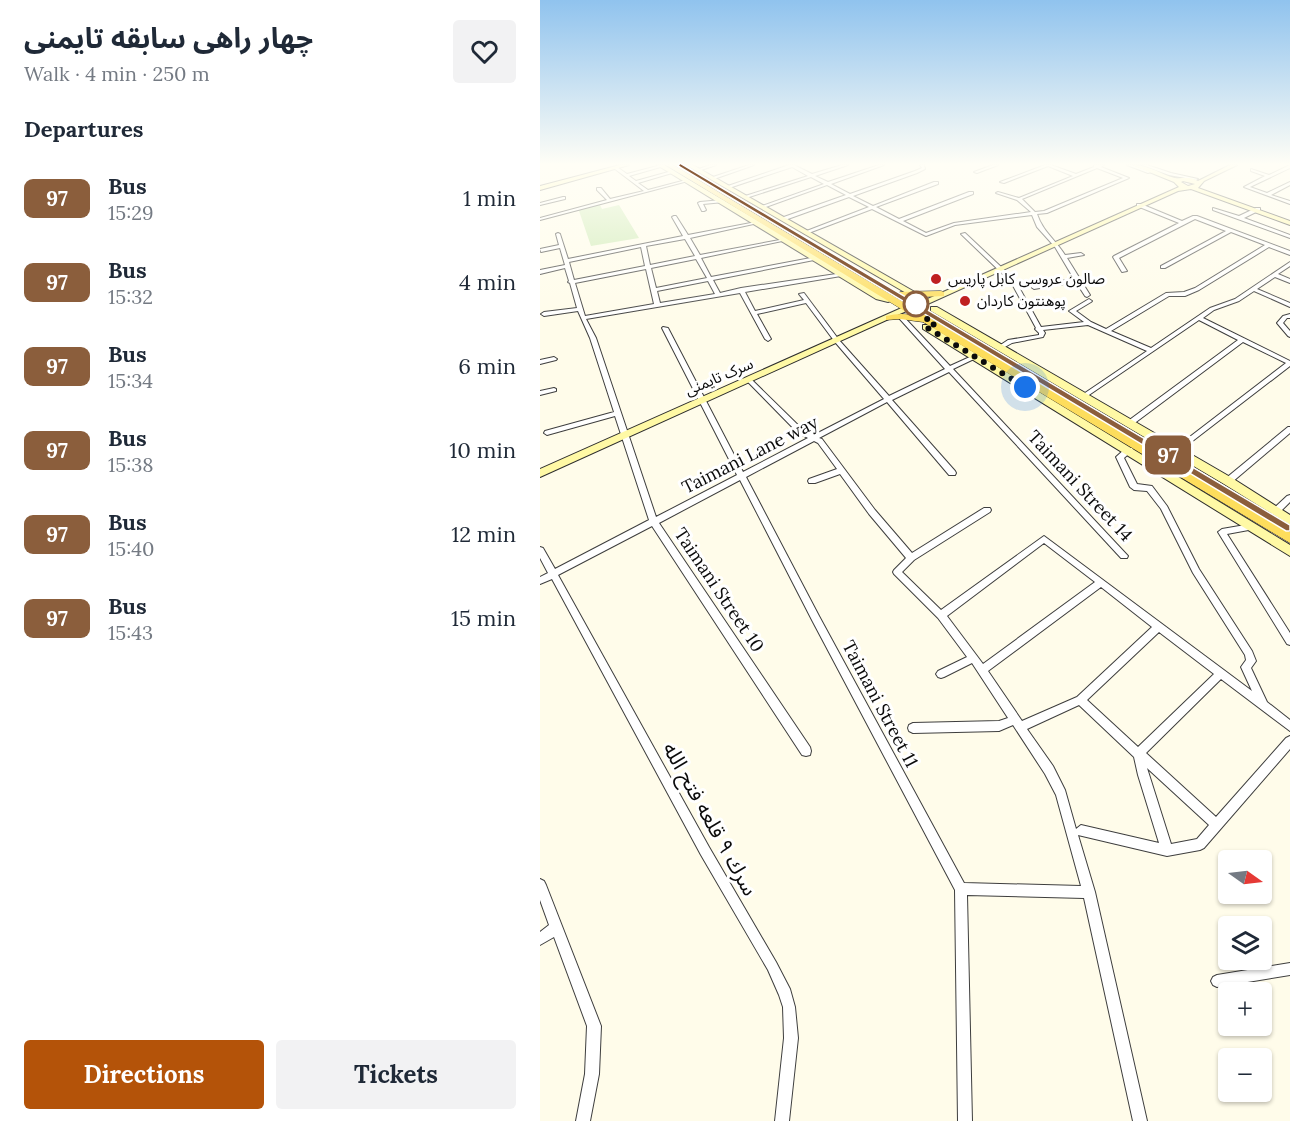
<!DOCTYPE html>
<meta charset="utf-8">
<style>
body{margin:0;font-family:Lora,"Noto Sans Arabic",serif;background:#f2f2f3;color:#1f2937;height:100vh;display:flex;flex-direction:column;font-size:22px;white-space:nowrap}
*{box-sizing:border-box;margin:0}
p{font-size:20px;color:#747a83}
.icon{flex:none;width:33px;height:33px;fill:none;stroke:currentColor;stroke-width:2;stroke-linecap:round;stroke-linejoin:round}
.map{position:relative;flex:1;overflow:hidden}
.drawer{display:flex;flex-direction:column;background:#fff;width:540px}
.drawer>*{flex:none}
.badge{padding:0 12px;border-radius:9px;font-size:21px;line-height:39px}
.needle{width:39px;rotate:104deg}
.fabs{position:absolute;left:678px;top:850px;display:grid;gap:12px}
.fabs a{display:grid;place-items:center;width:54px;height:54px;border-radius:6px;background:#fff;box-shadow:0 2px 4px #0004;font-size:30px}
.you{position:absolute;width:30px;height:30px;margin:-15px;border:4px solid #fff;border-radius:50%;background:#1a73e8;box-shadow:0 0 0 9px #1a73e833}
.map>.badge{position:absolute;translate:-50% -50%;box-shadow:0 0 0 3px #fff}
h2{padding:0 24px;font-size:22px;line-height:54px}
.round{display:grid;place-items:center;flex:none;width:63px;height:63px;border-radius:6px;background:#f2f2f3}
.summary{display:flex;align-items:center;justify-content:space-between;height:102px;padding:0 24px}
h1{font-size:28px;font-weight:700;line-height:45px}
.button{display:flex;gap:12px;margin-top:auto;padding:12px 24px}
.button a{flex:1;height:69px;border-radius:6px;background:#b45309;color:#fff;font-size:24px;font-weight:700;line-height:69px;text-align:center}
.button a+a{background:#f2f2f3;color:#1f2937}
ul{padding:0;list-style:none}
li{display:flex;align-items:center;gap:18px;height:84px;padding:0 24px}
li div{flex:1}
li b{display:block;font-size:22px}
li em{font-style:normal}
li .badge{min-width:66px;font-weight:700;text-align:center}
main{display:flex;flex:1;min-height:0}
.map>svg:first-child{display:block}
.green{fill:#cdeab3}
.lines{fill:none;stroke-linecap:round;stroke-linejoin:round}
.street-casing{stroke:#3e3e3e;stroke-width:2}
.secondary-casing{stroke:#2d2d2d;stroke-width:2}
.primary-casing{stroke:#1c1c1c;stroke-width:1}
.street{fill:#fff;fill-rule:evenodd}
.secondary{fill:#fff9a5;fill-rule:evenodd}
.primary{fill:#fddd5c;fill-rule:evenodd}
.line{fill:#8b5e3c;stroke:#fff;stroke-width:1.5}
.walk{stroke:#0b0b0b;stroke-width:6;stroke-dasharray:0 10.8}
.poi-dot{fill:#bf2021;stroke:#fff;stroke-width:2}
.stop-dot{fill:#fff;stroke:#8b5e3c;stroke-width:3}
.labels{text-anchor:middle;stroke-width:6;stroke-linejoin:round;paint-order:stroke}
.far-poi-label{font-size:15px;fill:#0b0b0b;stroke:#fff;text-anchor:start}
.far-street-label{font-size:15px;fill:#0b0b0b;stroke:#fff}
.street-label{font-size:18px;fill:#0b0b0b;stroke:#fff}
.near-street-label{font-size:21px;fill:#0b0b0b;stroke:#fff}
</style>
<main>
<section class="drawer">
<div class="summary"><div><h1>چهار راهی سابقه تایمنی</h1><p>Walk · 4 min · 250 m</p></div><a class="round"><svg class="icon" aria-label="heart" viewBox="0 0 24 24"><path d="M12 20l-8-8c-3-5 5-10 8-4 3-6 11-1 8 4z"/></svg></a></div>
<h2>Departures</h2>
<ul>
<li><span class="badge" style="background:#8b5e3c;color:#fff">97</span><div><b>Bus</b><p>15:29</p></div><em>1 min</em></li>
<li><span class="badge" style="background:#8b5e3c;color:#fff">97</span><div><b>Bus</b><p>15:32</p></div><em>4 min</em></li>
<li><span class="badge" style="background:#8b5e3c;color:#fff">97</span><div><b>Bus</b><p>15:34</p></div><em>6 min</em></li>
<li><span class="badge" style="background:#8b5e3c;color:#fff">97</span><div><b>Bus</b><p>15:38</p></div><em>10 min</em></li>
<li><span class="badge" style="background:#8b5e3c;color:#fff">97</span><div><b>Bus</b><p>15:40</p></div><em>12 min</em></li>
<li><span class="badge" style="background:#8b5e3c;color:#fff">97</span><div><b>Bus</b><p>15:43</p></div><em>15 min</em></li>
</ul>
<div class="button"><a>Directions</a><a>Tickets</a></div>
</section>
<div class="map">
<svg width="750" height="1121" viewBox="0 0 750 1121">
<rect width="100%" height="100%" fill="#fffcea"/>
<polygon class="green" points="59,203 62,209 79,205 99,238 51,246 38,208"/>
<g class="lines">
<defs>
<g id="street">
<polygon points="121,165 124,166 89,176 96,181 132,171 132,173 98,183 108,190 146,180 148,181 0,220 0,218 67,200 57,190 57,188 61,188 70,199 104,191 75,169 75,167 77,167 87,174"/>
<polygon points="170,165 176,165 158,171 156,170"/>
<polygon points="209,165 214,165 174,179 170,178"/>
<path d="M249,165H254L272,174L302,165H308L275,176L288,182L339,165H344L291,184L310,194L375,171L382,168L380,165H384L385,169L377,173L313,196L333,206L394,182H398V184L336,207L359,219L429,192H433V194L363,221L386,233L414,223L491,212L477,200L456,193L458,192L479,198L533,176L508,166L464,183L460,182L505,165H511L536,174L554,167V165H564L561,167L589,178L507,213L497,214C503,232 515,239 525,255L541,253L544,255L527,258L550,295L547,297L545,296L536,282L494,289L491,287L494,285L534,279L515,247L497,227L492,215L415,225L386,236L332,209L266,234L264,233V232L329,207L309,197L245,220H241V218L306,195L287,185L223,208L219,207L284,184L271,177L206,198L202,197L268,176L252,167L189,188L185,187ZM557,168L583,178L504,211L495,212L482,199Z"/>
<polygon points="453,165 458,165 437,173 434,172"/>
<polygon points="587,165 592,165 611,172 608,173"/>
<polygon points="602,165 607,165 631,173 658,179 656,180 629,175"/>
<polygon points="750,165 750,168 710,187 727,193 750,182 750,185 731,195 750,201 750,204 704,187 725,176 711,171 711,169 729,175"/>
<polygon points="23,197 25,197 25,199 0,205 0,203"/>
<polygon points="182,200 184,201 184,202 163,204 166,210 164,211 162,211 158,203 160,202"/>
<polygon points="597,204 601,204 642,221 653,216 657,216 750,251 750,255 729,247 659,290 645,296 629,296 571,331 611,348 670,308 695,299 750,262 750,266 738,274 750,279 750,283 735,277 717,289 750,303 750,307 714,291 699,301 674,310 663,318 750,361 750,366 637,453 634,453 633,451 634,449 746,363 703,342 592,425 588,425 588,421 698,340 659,320 546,397 542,397 542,395 607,351 548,325 503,330 505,333 503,337 472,343 463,348 459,348 459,346 468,340 499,335 499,333 495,329 496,328 471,282 421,234 425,233 475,280 501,327 544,322 529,311 549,299 552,301 551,302 536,311 551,322 566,329 626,293 644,292 655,288 725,245 691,232 625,268 621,268 621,266 686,231 655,219 579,258 587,271 582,272 573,257 574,256 639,223 597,206"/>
<polygon points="673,208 699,216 716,208 720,208 720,210 704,218 750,235 750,238 673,210"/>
<path d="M134,216H136L148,235L216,222L218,223L150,238L160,255L245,239L247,240L161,258L171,277L276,257L279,259L173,280L180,293L201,288L303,273L304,274L301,276L205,292L215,311L264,300L259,294L264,293L299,340L349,396L405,369L358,317V315H362L410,366L432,356H436V358L413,369L588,556L587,558H581L409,372L352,400L415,471L416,473L415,475H409L347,402L279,438L282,439L335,510L372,553L444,508H450L451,510L450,512L374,560L362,572L401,610L504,536L712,691L701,667L706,660L705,655L653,573L621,509L607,491L594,490L590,487L576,457L586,448H592L593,450L584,458L597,484L612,486L627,506L659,569L712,651L716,661L711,668L727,702L750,720V731L681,679L606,753L676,817L746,738L750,736V749L664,848L660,850L627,856L538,835L555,892L607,1121H593L544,898L427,895L432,1121H418L415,890L273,622L200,480L119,523L270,747L271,751L270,755L266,756L262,755L112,526L18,575L169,847L236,962L250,989L255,1007L258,1038L249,1121H235L244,1038L243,1007L239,995L228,970L161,855L12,579L0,584V577L8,573L0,558V547L3,548L15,569L109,520L75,416L7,435L4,433L5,431L74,412L50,338L38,311L4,316L1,314L4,312L37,308L30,283L28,282L29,281L25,268L0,274V270L25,265L20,248L1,252L0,249L19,245L16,234L18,233L20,234L28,259L143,236L132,217ZM145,239L155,256L110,265L106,246ZM101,247L105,266L34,280L29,262ZM156,259L167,278L116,288L111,268ZM106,269L114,304L45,316L35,283ZM168,281L175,294L120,303L117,291ZM200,293L225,339L228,341L231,339L217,314L266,303L295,342L344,399L274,435L261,428L211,379H207V381L257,432L268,438L203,472L128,328L123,327L122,328L197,475L116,517L56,338L46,319ZM274,441L278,443L297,469L269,479L268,481L269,483H275L300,474L329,514L366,558L354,570L353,572L354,574L398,618L427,657L398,671L396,674L398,677L401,678L404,677L432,663L468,718L459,721L373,723L369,725L368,728L369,731L373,733L459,731L473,725L505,774L516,795L541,886L424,883L279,616L206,477ZM504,543L555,582L443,664L407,616ZM561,587L612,627L537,697L482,721L448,671ZM619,632L674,674L598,747L547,700ZM539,705L594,757L598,775L619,843L541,825L536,829L525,790L513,766L487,729ZM607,768L669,825L657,839L631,844Z"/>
<polygon points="750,314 750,318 747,318 743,323 750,331 750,337 748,336 737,323 743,316"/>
<polygon points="14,357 17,359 16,360 0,364 0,360"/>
<polygon points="14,388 16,389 16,391 0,395 0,391"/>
<polygon points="748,427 750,427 750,433 691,483 685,483 684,481 685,479"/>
<polygon points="750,495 750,502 738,514 732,514 731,512 732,510 747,496"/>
<polygon points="711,524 714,525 715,527 714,529 687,534 750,633 750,645 747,644 678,532 682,529"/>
<polygon points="0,879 4,881 6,885 61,1026 59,1074 50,1121 36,1121 45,1074 47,1026 14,937 0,945 0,932 9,925 0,900"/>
<polygon points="750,963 750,975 677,987 673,985 671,981 673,977 677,975"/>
</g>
<g id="secondary">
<polygon points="80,165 89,165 0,190 0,186"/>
<polygon points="117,165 124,165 352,300 348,302 336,299"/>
<polygon points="146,165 153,165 380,295 373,297"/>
<path d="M592,165C607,164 620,174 635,178C642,179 650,176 658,181L690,165H697L664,181L658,188L750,221V225L651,189L638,191L381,307L374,305L639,187L634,182ZM643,181L655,184L648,186L641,182Z"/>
<polygon points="366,306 373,308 0,477 0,469"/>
<polygon points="391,307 397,307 692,478 750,515 750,525 684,484 391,311"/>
<polygon points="383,325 389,325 750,545 750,556 383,329"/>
</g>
<g id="primary">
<path d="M126,165H133L750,532V543L383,322L360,319L346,320V316C355,314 362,313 371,315Z"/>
<polygon points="401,291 404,292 404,296 360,298 356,295 360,292"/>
</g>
</defs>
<use href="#street" class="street-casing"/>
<use href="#secondary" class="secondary-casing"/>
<use href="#primary" class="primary-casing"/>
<use href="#street" class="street"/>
<use href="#secondary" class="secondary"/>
<use href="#primary" class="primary"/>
</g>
<linearGradient id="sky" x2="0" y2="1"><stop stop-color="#90c3ee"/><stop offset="0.51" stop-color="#fffef6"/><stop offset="1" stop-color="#fffef6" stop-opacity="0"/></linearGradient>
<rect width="750" height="322" fill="url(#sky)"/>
<polygon class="line" points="140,163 750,525 750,531 746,531 138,166"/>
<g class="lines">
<polyline class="walk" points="376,304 375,311 395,324 386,327 485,387"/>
</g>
<g class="poi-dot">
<circle cx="396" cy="279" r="6"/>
<circle cx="425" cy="301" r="6"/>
</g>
<circle class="stop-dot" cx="376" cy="304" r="12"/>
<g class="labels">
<g class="far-poi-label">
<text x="408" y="284">صالون عروسی کابل پاریس</text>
<text x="437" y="306">پوهنتون کاردان</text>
</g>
<g class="far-street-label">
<text transform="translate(179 377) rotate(-23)" y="5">سرک تایمنی</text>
</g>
<g class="street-label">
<text transform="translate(210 455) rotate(-27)" y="6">Taimani Lane way</text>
<text transform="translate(540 486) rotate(47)" y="6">Taimani Street 14</text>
<text transform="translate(179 590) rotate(56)" y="6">Taimani Street 10</text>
<text transform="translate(340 704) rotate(62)" y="6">Taimani Street 11</text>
</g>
<g class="near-street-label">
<text transform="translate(170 819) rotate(61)" y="7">سرك ٩ قلعه فتح الله</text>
</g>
</g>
</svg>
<div class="fabs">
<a><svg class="needle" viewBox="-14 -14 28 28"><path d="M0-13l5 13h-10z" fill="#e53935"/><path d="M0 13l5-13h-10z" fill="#747a83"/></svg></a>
<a><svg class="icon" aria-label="layers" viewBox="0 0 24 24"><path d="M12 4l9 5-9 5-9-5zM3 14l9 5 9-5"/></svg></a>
<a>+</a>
<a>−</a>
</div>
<div class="you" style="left:485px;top:387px"></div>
<b class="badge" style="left:628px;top:455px;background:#8b5e3c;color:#fff">97</b>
</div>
</main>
